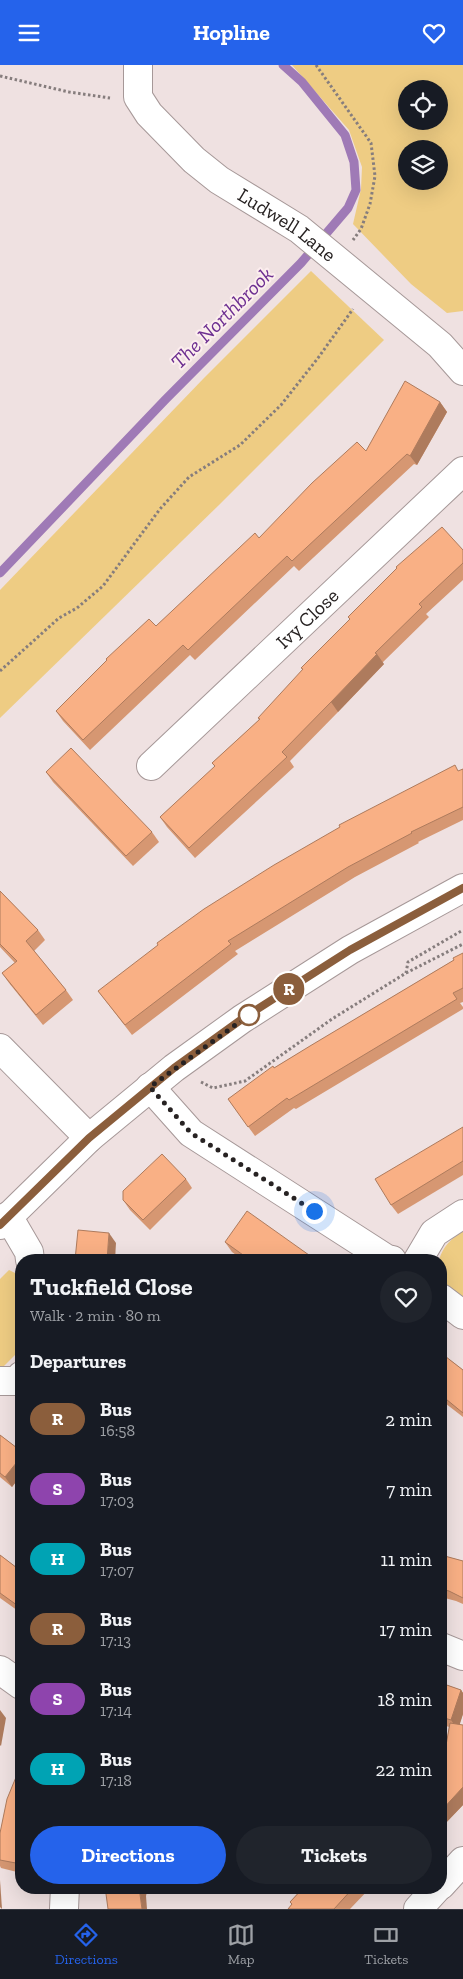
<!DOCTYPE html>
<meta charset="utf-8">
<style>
body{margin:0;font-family:"Zilla Slab",serif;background:#20242c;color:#f1f3f6;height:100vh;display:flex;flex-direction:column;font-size:19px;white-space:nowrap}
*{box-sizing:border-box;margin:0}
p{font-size:16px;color:#9ea1a6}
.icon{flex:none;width:28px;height:28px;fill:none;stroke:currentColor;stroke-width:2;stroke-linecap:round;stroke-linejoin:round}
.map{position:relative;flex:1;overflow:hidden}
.details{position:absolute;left:15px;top:1189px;width:432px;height:640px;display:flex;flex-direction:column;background:#171b24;border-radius:20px;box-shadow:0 5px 20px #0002}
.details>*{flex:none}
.badge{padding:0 10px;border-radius:16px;font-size:18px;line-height:32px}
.fabs{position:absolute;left:398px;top:15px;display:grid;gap:10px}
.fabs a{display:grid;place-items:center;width:50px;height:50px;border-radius:50%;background:#171b24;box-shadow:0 5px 20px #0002;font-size:25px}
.you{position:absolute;width:25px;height:25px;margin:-12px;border:4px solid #fff;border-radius:50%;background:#1a73e8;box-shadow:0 0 0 8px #1a73e833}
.map>.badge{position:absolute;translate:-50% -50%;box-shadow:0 0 0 2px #fff}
h2{padding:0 15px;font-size:19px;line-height:45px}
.round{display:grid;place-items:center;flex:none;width:52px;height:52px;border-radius:26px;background:#20242c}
.head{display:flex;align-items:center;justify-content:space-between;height:85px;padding:0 15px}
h1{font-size:24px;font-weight:800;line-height:38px}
.cta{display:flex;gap:10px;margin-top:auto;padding:10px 15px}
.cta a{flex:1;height:58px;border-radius:30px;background:#2563eb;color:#fff;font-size:20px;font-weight:800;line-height:58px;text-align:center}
.cta a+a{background:#20242c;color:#f1f3f6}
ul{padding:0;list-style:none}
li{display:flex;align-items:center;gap:15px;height:70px;padding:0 15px}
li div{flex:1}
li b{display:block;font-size:19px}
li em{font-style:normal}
li .badge{min-width:55px;font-weight:700;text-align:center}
header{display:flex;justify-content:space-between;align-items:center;height:65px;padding:0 15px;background:#2563eb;color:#fff;font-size:22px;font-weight:800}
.menu{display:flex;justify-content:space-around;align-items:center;height:70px;border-top:1px solid #363941;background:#171b24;font-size:14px;color:#9ea1a6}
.menu a{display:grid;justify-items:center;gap:2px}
.menu .current{color:#2563eb}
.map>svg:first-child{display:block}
.green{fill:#eecc83;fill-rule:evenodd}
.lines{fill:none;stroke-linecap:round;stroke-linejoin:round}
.stream{stroke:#9f7ab6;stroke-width:9}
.minor-casing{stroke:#a69898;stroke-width:30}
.path{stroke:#867d7d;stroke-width:3;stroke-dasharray:2.5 2.5;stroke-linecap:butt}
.minor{stroke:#fff;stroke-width:28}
.wall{fill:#d69772}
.shaded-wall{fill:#ae7b5d}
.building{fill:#f9b085;stroke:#ae7b5d}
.line-casing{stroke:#fff;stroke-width:11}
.line{stroke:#8b5e3c;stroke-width:8}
.walk{stroke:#272222;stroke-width:5;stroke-dasharray:0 9}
.stop-dot{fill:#fff;stroke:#8b5e3c;stroke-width:2.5}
.labels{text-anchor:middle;stroke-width:4;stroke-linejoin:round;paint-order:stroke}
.street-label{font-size:20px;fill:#272222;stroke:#fceeee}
.water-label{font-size:21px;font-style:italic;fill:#6d2f91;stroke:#fceeee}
</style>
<header><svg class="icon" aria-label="menu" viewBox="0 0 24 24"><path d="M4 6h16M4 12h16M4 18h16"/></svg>Hopline<svg class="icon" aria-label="heart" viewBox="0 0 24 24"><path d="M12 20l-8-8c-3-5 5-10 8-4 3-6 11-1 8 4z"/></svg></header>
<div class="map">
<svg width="463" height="1844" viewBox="0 0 463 1844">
<rect width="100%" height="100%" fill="#efe1e1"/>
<g class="green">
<path d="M292,0H463V246L447,248L411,219L353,159L361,124L362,102L349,65ZM406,24H439V56H406ZM406,84H439V116H406Z"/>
<polygon points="311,206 384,275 220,439 0,653 0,525 204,313"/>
<path d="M463,1166V1235L454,1230L441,1216V1195H439C443,1181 451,1174 463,1166Z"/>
<polygon points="9,1205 21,1211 21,1284 4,1301 0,1301 0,1214"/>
</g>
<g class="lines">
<polyline class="stream" points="0,508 165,335 301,198 348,143 356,125 354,97 345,70 302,17 283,0"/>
<defs>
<g id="minor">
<path id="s1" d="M138,0V32L149,49L194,95L219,115L299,164L440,280L463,306"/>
<path id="s2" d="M151,701L463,406"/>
<polyline points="0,983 89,1073"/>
<polyline points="150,1022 191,1068 387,1194 392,1195"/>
<polyline points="8,1151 29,1187 30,1195"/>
<polyline points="0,1160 89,1073 174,1003 242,954 350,885 463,823"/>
<polyline points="418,1195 434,1168 463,1149"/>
<polyline points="441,1233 463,1250"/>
<polyline points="0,1316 17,1316 21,1311"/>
<polyline points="441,1582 463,1591"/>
<polyline points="0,1605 21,1620"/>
<polyline points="441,1820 463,1796"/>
<polyline points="64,1844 65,1822"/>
<polyline points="418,1844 438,1822"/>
</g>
</defs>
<use href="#minor" class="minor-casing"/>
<g class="path">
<polyline points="316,0 371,78 375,111 370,139 361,164 353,175"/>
<polyline points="0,11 69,27 110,33"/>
<polyline points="0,606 59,553 77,543 103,521 160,444 189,412 240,380 281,340 318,293 353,244"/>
<polyline points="406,908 463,879"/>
<polyline points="201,1017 213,1023 245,1016 332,954 406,908 408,897 463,865"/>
</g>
<use href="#minor" class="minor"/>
</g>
<g class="wall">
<polygon points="440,337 447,347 417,400 414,399 299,506 294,501 195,595 190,590 90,685 63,656 56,646 259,473 366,386"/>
<polygon points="463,485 463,515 426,549 429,552 382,598 384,599 338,647 290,696 294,702 195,793 167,762 160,752 215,702 212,698 259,655 258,653"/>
<polygon points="463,704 463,755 418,777 419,778 355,812 235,886 238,889 132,970 98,926"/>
<polygon points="46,707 152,767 159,777 133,801 53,717"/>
<polygon points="0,826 38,865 45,875 34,886 66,925 73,935 43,960 9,918 2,908 15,898 0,882"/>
<polygon points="463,888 463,937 460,938 463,942 463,944 296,1044 294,1043 255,1071 228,1034 274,1003 454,895"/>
<polygon points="463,1062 463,1110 398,1149 391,1140"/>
<polygon points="186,1114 192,1123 150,1165 130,1145 123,1135"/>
<polygon points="225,1177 316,1195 243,1195 232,1187"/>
<polygon points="441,1288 463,1305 463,1352 441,1335"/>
<polygon points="0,1370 21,1386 21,1410 12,1422 0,1412"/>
<polygon points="0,1490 21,1506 21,1548 0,1533"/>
<polygon points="441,1490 463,1496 463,1539 456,1536 441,1532"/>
<polygon points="441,1618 461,1625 463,1628 463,1649 459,1660 463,1660 463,1740 441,1763 441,1699 443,1697 449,1662 441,1659"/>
<polygon points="21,1700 21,1808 1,1803 0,1801 0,1768"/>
<polygon points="304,1822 371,1822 350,1844 288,1844 292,1840 290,1837"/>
</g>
<g class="shaded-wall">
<polygon points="440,337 447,347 417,400 410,391"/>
<polygon points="377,589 384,599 338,647 331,637"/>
<polygon points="109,1168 116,1178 115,1195 107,1195"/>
<polygon points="21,1392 21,1410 12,1422 5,1412"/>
<polygon points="461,1625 463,1628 463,1649 458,1665 451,1655"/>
<polygon points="0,1645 6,1653 1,1681 0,1680"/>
<polygon points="463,1722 463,1740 441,1763 441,1746"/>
<polygon points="0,1815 2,1844 0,1842"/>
<polygon points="139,1822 148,1822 146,1831 147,1844 142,1844"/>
</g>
<g class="building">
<polygon points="405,316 440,337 410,391 407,389 292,496 287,491 188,585 183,580 83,675 56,646 107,595 106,594 149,554 156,561 255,468 259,473 312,418 357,377 366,386"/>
<polygon points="442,462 463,485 463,498 419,539 422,542 375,588 377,589 331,637 282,687 287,692 189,783 160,752 215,701 212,698 260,654 258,653 303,604 301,603 350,554 348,552 397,503 396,502"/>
<polygon points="71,683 152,767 126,791 46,707"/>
<polygon points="455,700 458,706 463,704 463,742 411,767 412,768 348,802 228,876 231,879 125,960 98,926 158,880 157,878 204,844 274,800 340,762 339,760"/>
<polygon points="0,826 38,865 26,876 66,925 36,950 2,908 17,896 0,879"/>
<polygon points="463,888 463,923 453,928 457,934 289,1035 287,1033 248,1062 228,1034 273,1001 274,1003 310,981 454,895 453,893"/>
<polygon points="463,1062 463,1096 391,1140 375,1114"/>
<polygon points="162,1089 186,1114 143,1155 123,1135 123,1126"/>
<polygon points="247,1146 316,1195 250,1195 225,1177"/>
<polygon points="78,1165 109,1168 107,1195 75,1195"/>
<polygon points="441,1288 463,1305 463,1348 441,1330"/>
<polygon points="0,1370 21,1386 21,1392 5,1412 0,1408"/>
<polygon points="0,1490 21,1506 21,1543 0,1528"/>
<polygon points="441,1490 463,1496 463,1533 449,1526 441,1524"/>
<polygon points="441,1618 461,1625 451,1655 441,1652"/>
<polygon points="450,1658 463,1660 463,1722 441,1746 441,1699 443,1697"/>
<polygon points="21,1700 21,1799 0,1795 0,1768 7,1734"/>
<polygon points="107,1822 139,1822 142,1844 108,1844 106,1829"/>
<polygon points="304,1822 354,1822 334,1844 288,1844 292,1839 290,1837"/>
</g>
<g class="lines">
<defs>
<polyline id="line" points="0,1160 89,1073 174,1003 242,954 350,885 463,823"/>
</defs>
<use href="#line" class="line-casing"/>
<use href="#line" class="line"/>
<polyline class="walk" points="249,950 150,1022 191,1068 314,1146"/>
</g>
<circle class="stop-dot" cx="249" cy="950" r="10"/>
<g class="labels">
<g class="street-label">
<text dy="7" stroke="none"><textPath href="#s1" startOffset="230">Ludwell Lane</textPath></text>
<text dy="7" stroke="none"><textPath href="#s2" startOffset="215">Ivy Close</textPath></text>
</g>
<g class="water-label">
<text transform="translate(222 253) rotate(-45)" y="7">The Northbrook</text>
</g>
</g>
</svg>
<div class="fabs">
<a><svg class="icon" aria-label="locate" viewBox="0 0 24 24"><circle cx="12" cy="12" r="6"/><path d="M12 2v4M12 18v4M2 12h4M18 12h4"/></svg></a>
<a><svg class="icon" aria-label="layers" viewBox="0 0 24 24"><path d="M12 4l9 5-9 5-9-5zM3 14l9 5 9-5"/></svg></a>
</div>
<div class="you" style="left:314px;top:1146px"></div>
<b class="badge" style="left:289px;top:924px;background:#8b5e3c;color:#fff">R</b>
<section class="details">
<div class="head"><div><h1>Tuckfield Close</h1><p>Walk · 2 min · 80 m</p></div><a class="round"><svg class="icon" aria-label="heart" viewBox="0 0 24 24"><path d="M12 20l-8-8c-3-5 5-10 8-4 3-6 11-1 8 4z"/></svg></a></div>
<h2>Departures</h2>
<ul>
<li><span class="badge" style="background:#8b5e3c;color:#fff">R</span><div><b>Bus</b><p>16:58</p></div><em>2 min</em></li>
<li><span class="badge" style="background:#8e44ad;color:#fff">S</span><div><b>Bus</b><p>17:03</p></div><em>7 min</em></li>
<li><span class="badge" style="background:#00a3b4;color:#fff">H</span><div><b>Bus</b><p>17:07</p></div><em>11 min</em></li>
<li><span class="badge" style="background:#8b5e3c;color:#fff">R</span><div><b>Bus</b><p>17:13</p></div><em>17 min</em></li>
<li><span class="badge" style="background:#8e44ad;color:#fff">S</span><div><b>Bus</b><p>17:14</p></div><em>18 min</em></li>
<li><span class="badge" style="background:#00a3b4;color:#fff">H</span><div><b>Bus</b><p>17:18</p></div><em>22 min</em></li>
</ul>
<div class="cta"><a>Directions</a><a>Tickets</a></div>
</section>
</div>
<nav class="menu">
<a class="current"><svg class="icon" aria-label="directions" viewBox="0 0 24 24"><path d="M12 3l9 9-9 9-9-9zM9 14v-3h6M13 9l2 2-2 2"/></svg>Directions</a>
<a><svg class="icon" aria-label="map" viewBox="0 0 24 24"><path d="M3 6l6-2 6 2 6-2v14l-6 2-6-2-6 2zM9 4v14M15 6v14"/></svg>Map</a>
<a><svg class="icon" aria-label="tickets" viewBox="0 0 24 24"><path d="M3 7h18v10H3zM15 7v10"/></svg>Tickets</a>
</nav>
